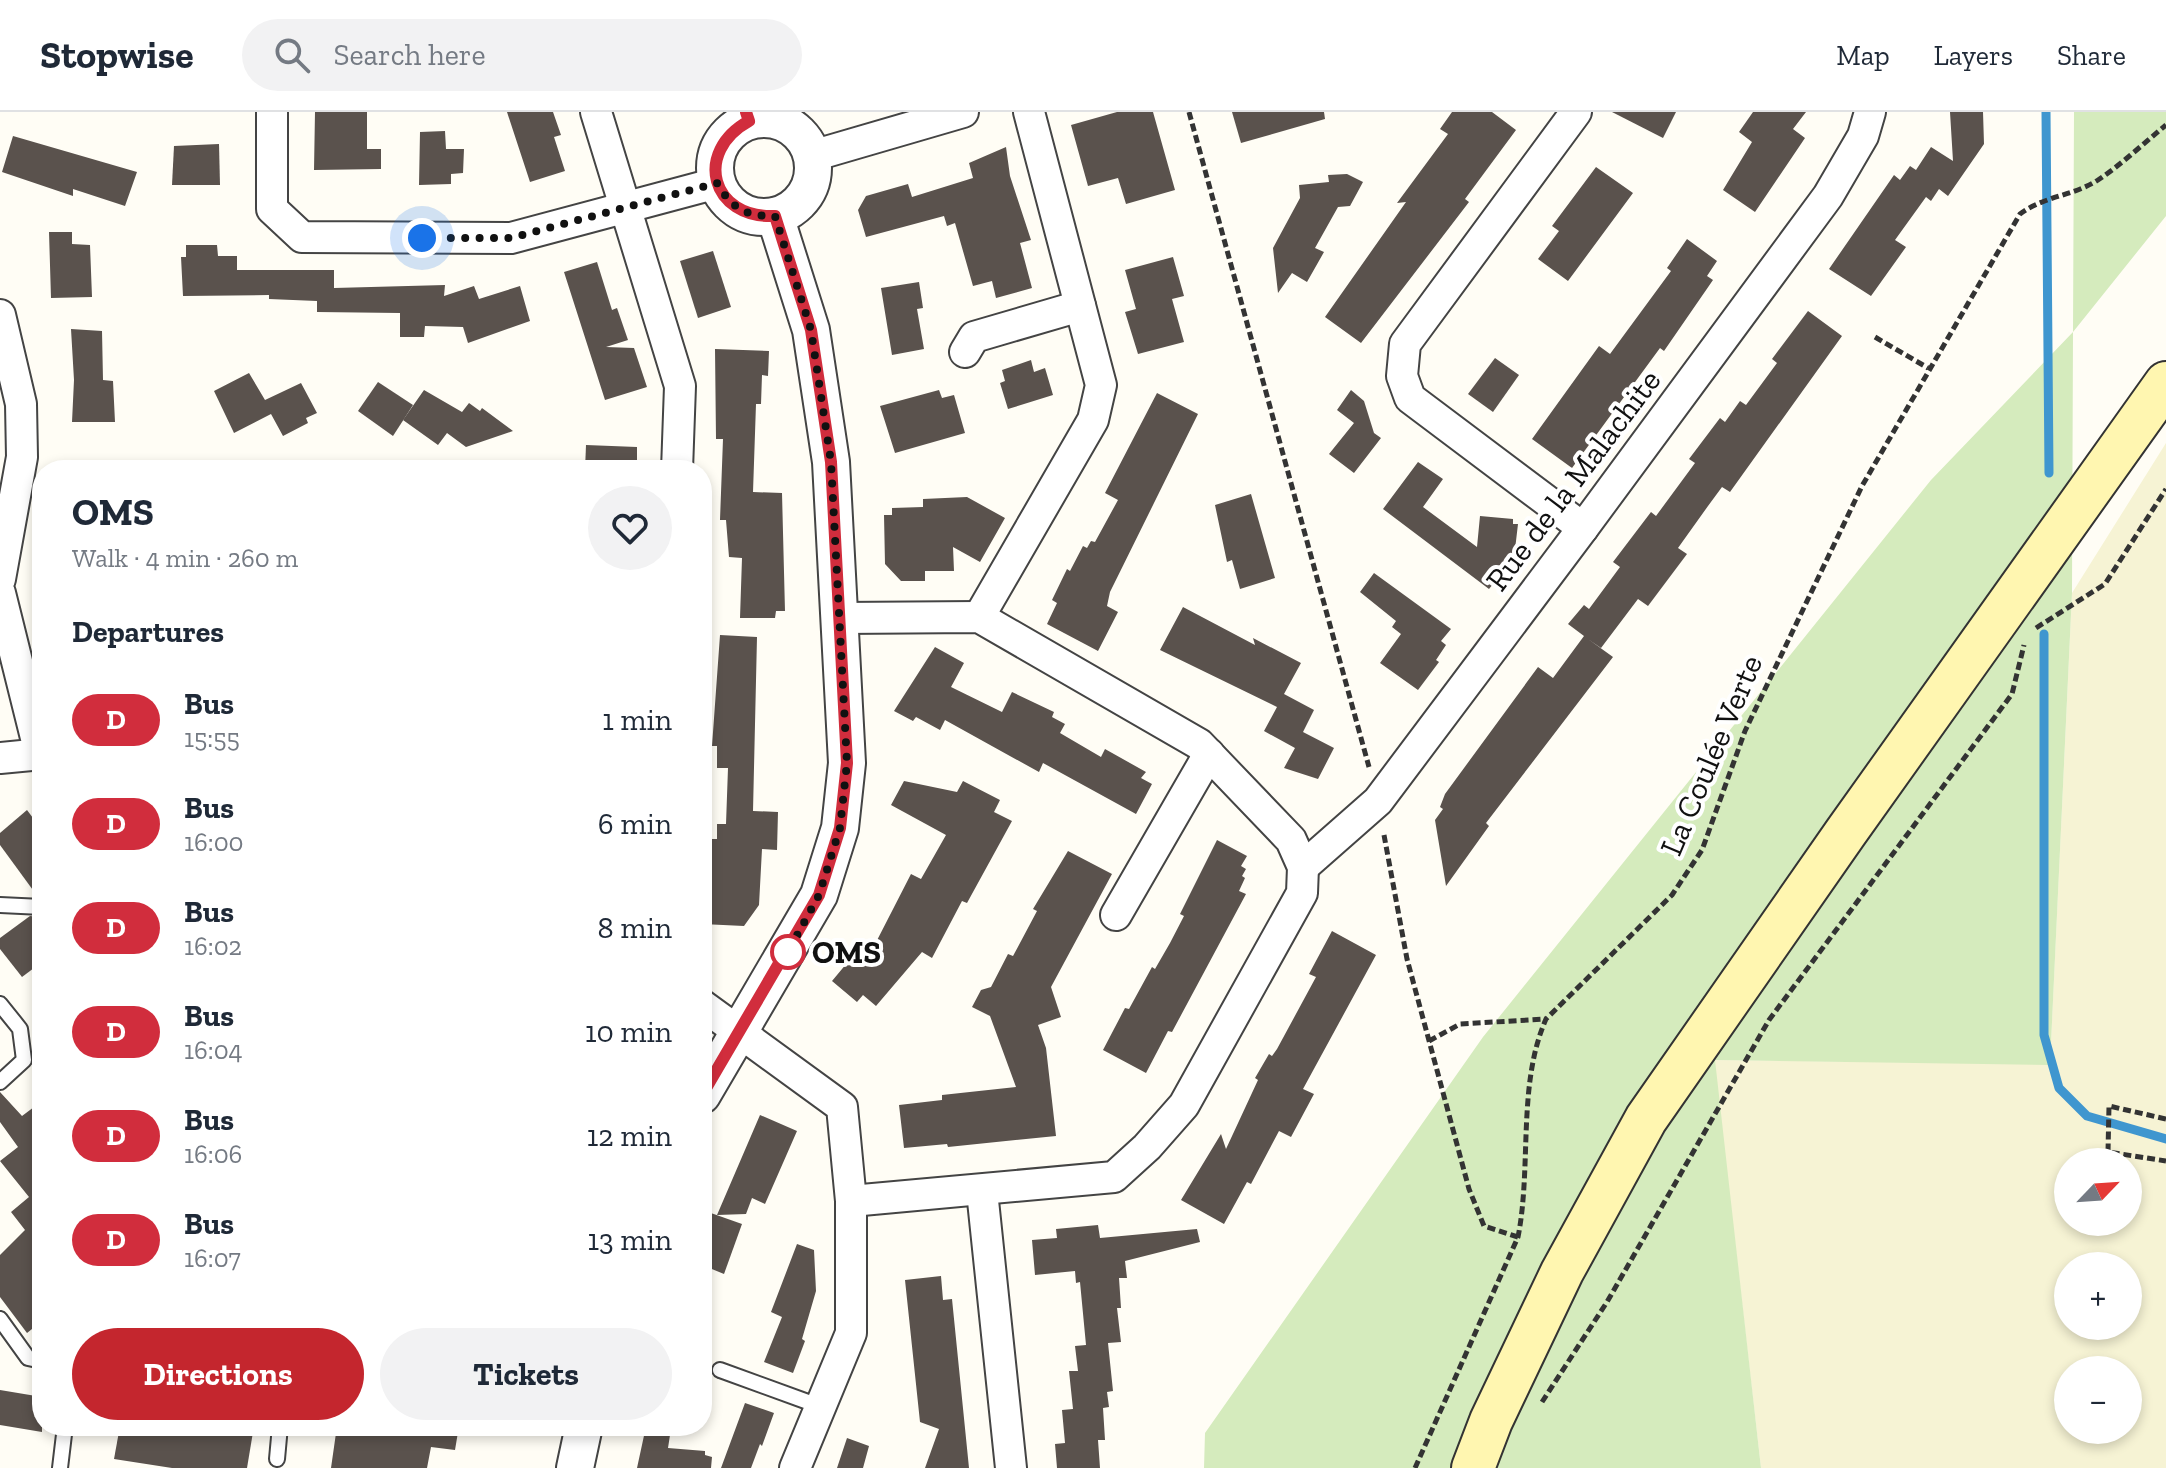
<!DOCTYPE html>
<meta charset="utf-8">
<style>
body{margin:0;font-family:"Zilla Slab",serif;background:#f2f2f3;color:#1f2937;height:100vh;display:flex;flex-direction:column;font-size:30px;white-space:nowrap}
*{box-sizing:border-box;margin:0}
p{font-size:26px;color:#747a83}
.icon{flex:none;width:44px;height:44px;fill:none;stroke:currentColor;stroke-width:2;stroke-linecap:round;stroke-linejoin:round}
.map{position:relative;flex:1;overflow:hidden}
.drawer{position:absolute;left:32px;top:348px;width:680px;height:976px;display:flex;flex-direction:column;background:#fff;border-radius:32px;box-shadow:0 4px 12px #0003}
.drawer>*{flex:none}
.badge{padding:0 16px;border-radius:26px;font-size:28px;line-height:52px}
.needle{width:52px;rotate:65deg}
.fabs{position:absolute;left:2054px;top:1036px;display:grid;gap:16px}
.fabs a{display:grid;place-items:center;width:88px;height:88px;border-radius:50%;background:#fff;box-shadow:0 4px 12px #0003;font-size:40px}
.you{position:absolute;width:40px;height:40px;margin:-20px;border:6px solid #fff;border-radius:50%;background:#1a73e8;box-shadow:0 0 0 12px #1a73e833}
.map>.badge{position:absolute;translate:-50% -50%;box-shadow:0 0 0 4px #fff}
h2{padding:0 40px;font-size:30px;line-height:72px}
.round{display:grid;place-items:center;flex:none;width:84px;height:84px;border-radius:42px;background:#f2f2f3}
.overview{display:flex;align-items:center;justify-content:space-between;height:136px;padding:0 40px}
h1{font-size:38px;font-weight:800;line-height:60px}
.cta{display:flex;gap:16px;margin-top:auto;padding:16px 40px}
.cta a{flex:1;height:92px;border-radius:48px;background:#c4262e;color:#fff;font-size:32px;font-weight:800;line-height:92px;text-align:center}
.cta a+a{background:#f2f2f3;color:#1f2937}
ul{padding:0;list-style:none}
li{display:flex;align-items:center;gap:24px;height:104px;padding:0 40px}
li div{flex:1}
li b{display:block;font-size:30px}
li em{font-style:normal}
li .badge{min-width:88px;font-weight:700;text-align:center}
header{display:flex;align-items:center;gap:48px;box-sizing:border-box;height:112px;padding:0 40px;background:#fff;border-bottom:2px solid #e0e1e3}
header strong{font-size:38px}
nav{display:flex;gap:44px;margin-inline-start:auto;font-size:28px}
.search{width:560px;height:72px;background:#f2f2f3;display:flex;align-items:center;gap:20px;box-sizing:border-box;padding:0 28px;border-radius:44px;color:#747a83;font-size:30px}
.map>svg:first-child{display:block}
.farmland{fill:#f6f3d4;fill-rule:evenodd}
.green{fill:#d5ebbd}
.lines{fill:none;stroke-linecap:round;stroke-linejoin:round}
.stream{stroke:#3f96cf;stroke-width:9}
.building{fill:#5a524d}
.service-casing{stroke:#444;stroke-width:18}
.minor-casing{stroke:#444;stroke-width:34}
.tertiary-casing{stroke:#444;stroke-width:40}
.secondary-casing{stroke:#333;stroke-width:46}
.path{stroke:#333;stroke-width:5;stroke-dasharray:8 4;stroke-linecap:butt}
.service{stroke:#fff;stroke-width:14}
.minor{stroke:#fff;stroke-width:30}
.tertiary{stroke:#fff;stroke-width:36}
.secondary{stroke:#fff6b0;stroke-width:42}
.line-casing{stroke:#fff;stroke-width:18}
.line{stroke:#d12d3d;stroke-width:12}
.walk{stroke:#111;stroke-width:8;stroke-dasharray:0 14.4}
.stop-dot{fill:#fff;stroke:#d12d3d;stroke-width:4}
.labels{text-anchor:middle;stroke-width:8;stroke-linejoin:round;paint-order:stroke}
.street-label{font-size:32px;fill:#111;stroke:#fff}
.stop-label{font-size:32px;font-weight:bold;fill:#111;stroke:#fff;text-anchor:start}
</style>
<header>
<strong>Stopwise</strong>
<div class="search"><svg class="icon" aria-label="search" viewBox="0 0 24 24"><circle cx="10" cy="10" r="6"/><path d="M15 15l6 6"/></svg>Search here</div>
<nav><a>Map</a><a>Layers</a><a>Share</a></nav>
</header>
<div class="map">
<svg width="2166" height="1356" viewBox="0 0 2166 1356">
<rect width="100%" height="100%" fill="#fffdf5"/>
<path class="farmland" d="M2166,331V1356H1761L1714,948L2050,952L2072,481ZM2068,1050H2128V1110H2068ZM2068,1154H2128V1214H2068ZM2068,1258H2128V1318H2068Z"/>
<polygon class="green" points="2074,0 2166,0 2166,104 2073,220 2072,481 2050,953 1715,948 1761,1356 1204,1356 1205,1321 1483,925 1931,368 2073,220"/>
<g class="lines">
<g class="stream">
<polyline points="2046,0 2049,361"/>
<polyline points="2044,522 2044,923 2059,976 2087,1004 2166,1027"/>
</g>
</g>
<g class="building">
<polygon points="315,0 367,0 367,37 381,37 381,57 314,58"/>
<polygon points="507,0 553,0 561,23 554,25 565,59 530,70"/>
<polygon points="1117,0 1153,0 1175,78 1126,92 1118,66 1088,74 1071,13"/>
<polygon points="1232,0 1324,0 1325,7 1241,31"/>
<polygon points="1452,0 1492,0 1516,18 1465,87 1469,90 1361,231 1325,205 1406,90 1397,91 1448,22 1440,17"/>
<polygon points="1612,0 1676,0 1663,26"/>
<polygon points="1753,0 1806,0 1793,17 1805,26 1755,100 1723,78 1752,30 1739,20"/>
<polygon points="1950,0 1983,0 1984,32 1948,84 1939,77 1931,89 1926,85 1895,128 1906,135 1871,184 1829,157 1894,63 1900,68 1910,54 1916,58 1931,35 1953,49"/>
<polygon points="445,19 446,37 464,37 463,61 451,62 451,72 419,73 420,20"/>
<polygon points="13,24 137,60 125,94 73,77 73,84 2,60"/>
<polygon points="219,32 220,73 172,73 174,34"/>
<polygon points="1006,35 1010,64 1031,128 1020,131 1032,176 996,186 992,169 973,174 955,111 947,114 944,104 866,125 858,98 866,84 908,72 912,85 973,66 969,51"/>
<polygon points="1596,55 1633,81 1568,169 1538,147 1559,119 1552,114"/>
<polygon points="1347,62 1363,70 1350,94 1338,95 1315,136 1324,140 1307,170 1292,161 1278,181 1273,136 1300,86 1299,73 1329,70 1328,63"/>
<polygon points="49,120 72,120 72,132 90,133 92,185 51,186"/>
<polygon points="1687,127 1717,149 1707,164 1713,168 1664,239 1660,236 1572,356 1532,327 1599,234 1610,242 1671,159 1667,156"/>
<polygon points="186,133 217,133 218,144 237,144 237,158 334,158 334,176 445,173 444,184 474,174 479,187 520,174 530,209 468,231 463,215 425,214 424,225 400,225 400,201 317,200 317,189 269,187 269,183 183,184 181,145 186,145"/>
<polygon points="713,139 731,195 698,206 680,149"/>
<polygon points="1173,145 1184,184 1172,187 1184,230 1138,242 1125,200 1136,197 1125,158"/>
<polygon points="597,150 612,198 617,196 628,228 606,235 634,236 647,275 605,288 564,160"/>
<polygon points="919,170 923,196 917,197 924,237 892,243 881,176"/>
<polygon points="1808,199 1842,224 1730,380 1722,375 1708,394 1678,436 1687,442 1648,494 1638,487 1601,536 1588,527 1613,545 1486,711 1489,714 1446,774 1435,708 1443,697 1440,695 1445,682 1538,555 1553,566 1584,524 1568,512 1584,493 1589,497 1620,455 1613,450 1651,400 1656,404 1695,351 1689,347 1720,306 1725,310 1740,289 1746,293 1777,251 1772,247"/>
<polygon points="71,217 102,219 103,268 113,269 115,310 72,310 74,268"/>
<polygon points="715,237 769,239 768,264 762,263 761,292 756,292 753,380 782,381 785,499 776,499 775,506 740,506 742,446 729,445 726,408 720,408 723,327 716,327"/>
<polygon points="1495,246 1519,263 1493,300 1468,282"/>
<polygon points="1031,248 1034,260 1045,256 1053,283 1008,297 1000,271 1005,269 1002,258"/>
<polygon points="249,261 265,288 301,271 317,301 306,306 308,311 283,324 271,302 234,321 214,279"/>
<polygon points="378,270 413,293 393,324 358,299"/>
<polygon points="424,278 462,300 469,291 480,299 482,296 513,319 466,335 447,321 438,333 403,308"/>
<polygon points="939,278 942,286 954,283 965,321 895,341 880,294"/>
<polygon points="1351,278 1364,289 1374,321 1381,326 1354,361 1329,342 1354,311 1337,298"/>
<polygon points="1157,281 1198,302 1110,480 1107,494 1118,500 1098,539 1047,512 1057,491 1052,488 1067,457 1070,459 1083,434 1087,436 1091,429 1095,430 1118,388 1105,381"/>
<polygon points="586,333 637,335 637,358 585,358"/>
<polygon points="1418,350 1443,367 1423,395 1477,435 1480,404 1513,407 1513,412 1518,412 1514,446 1489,477 1383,397"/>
<polygon points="1251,382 1275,466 1240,477 1232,448 1227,450 1215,393"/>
<polygon points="967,385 1005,406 980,450 953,435 954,459 925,459 925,469 901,469 885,452 884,403 892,403 892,396 923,395 923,387"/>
<polygon points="1374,461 1451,517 1441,529 1446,533 1436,548 1439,550 1418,578 1380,551 1401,522 1392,515 1396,509 1360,480"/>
<polygon points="1183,495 1255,533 1253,526 1301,551 1284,582 1314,598 1303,620 1334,636 1318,667 1284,656 1295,636 1264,619 1277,595 1160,538"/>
<polygon points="720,523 757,525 753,699 778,700 777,738 762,737 759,793 744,814 702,812 704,727 717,727 717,712 726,712 728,656 717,656 717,634 712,634"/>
<polygon points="935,535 964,551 951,575 1002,600 1012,580 1054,600 1052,605 1065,612 1060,621 1101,645 1105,637 1146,660 1141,666 1152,672 1136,702 1043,651 1039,660 945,608 940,618 916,605 913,609 894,599"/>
<polygon points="904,669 957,680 963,669 1000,688 994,700 1012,709 967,791 962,789 932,846 922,840 876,894 863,883 857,890 832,869 862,833 871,840 911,762 921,767 946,723 891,693"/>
<polygon points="27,698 42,718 42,785 38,785 0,733 0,721"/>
<polygon points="1217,728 1247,744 1241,754 1246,757 1242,764 1245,766 1239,779 1246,782 1172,920 1168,919 1146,961 1103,938 1125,896 1129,897 1152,855 1155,857 1170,831 1184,804 1180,802"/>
<polygon points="1068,739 1112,762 1051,875 1061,905 1038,913 1046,936 1056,1024 948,1035 947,1032 904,1036 899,993 942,988 942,983 1016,975 990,904 972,895 981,878 991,875 1008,842 1013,844 1037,799 1033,797"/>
<polygon points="30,804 42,805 42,850 22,865 0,837 0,826"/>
<polygon points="1332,819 1376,843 1303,977 1314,982 1291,1025 1279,1019 1251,1072 1247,1070 1224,1112 1181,1088 1221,1022 1226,1037 1258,968 1255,966 1269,942 1272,944 1277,937 1316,865 1309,862"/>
<polygon points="0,980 22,1004 42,989 42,1209 27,1221 0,1185 0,1143 25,1118 11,1100 29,1085 0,1049 18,1035 0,1010"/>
<polygon points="760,1003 797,1019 765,1092 752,1086 746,1102 717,1103"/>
<polygon points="708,1100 742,1112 724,1162 702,1153 702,1114"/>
<polygon points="1098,1113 1100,1126 1197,1117 1200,1130 1125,1149 1127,1166 1119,1166 1121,1196 1117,1196 1121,1230 1108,1231 1113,1279 1107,1280 1109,1295 1103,1296 1105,1328 1098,1328 1100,1356 1057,1356 1055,1332 1065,1331 1062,1298 1073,1297 1069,1259 1078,1259 1075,1234 1086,1233 1080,1170 1076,1171 1075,1159 1035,1163 1032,1128 1057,1126 1056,1117"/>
<polygon points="797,1132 814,1138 816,1179 802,1227 805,1229 793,1261 764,1250 782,1205 771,1200"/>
<polygon points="941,1164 943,1188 952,1187 969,1356 925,1356 939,1317 920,1310 905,1168"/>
<polygon points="0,1278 42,1285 42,1320 0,1313"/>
<polygon points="745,1291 774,1301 762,1334 760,1332 751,1356 721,1356"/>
<polygon points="120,1314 254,1314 247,1356 172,1356 114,1347"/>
<polygon points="337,1314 459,1314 455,1338 431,1335 427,1356 331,1356"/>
<polygon points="645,1319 670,1323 668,1336 705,1339 705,1343 712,1345 711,1356 637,1356"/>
<polygon points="847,1326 869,1334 863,1356 837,1356"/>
</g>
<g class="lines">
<defs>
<g id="service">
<polyline points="0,793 42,795"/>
<polyline points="0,892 20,917 24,948 0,970"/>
<polyline points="0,1207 28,1246 42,1249"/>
<polyline points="720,1258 819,1294"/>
<polyline points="277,1347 280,1314"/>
<polyline points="60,1356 65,1314"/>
</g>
<g id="minor">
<polyline points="272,0 272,97 302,125 511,126 717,71"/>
<polyline points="596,0 680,274 677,358"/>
<polyline points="1576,0 1405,232 1402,264 1410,286 1583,416"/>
<polyline points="812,44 963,0"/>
<polyline points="0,203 21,292 22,345 0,467"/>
<polyline points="965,240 974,225 1080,194"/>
<polyline points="0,481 40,642"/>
<polyline points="979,505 1093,308 1101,273 1029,0"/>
<polyline points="840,506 979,505 1199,632 1291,728 1303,755 1302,781 1184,993 1147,1035 1114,1065 851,1089"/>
<polyline points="0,646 42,642"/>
<polyline points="1303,755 1378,689 1583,416 1828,84 1863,24 1870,0"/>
<polyline points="1116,803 1209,642"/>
<polyline points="702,893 842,995 851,1089 851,1221 795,1356"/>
<polyline points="982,1079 1011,1356"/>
</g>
<g id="tertiary">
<circle cx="764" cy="56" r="49"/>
<polyline points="702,983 819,783 840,716 847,651 831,350 811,218 775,104"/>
<polyline points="575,1356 584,1314"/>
</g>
<polyline id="secondary" points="1473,1356 1491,1309 1562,1160 1646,1007 1846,720 2166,271"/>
</defs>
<use href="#service" class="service-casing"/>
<use href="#minor" class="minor-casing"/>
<use href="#tertiary" class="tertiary-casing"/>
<use href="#secondary" class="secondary-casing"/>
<g class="path">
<polyline points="1189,0 1369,655"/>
<polyline points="1875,225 1928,256"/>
<polyline points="2036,516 2105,472 2166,377"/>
<polyline points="1384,723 1407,847 1469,1077 1484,1114 1518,1125"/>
<polyline points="1429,929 1460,912 1546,907"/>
<polyline points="2166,1007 2109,994 2108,1040 2166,1049"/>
<polyline points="1542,1290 1607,1190 1769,908 2012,582 2024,533"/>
<path d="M1415,1356L1518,1125C1532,1054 1517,973 1546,907L1672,783L1702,738L1745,619L1862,374L2020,102C2044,84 2073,84 2098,68C2122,52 2144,31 2166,13"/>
</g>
<use href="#service" class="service"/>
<use href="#minor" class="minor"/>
<use href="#tertiary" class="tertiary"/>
<use href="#secondary" class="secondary"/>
</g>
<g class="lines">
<defs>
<path id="line" d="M702,983L819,783L840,716L847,651L831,350L811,218L775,104C711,107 693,40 749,9L746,0"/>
</defs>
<use href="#line" class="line-casing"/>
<use href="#line" class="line"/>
<path class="walk" d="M422,126H511L717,71C731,96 747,105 775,104L811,218L831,350L847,651L840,716L826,761L819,783L788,840"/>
</g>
<circle class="stop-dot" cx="788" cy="840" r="16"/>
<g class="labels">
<g class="street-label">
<text transform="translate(1573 368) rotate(-53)" y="11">Rue de la Malachite</text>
<text transform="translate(1711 643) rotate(-67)" y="11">La Coulée Verte</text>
</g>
<g class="stop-label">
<text x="812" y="851">OMS</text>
</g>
</g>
</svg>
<div class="fabs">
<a><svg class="needle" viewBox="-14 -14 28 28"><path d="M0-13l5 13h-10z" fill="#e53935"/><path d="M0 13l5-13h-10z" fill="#747a83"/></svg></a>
<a>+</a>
<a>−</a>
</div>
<div class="you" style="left:422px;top:126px"></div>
<section class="drawer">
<div class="overview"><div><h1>OMS</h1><p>Walk · 4 min · 260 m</p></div><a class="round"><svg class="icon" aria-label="heart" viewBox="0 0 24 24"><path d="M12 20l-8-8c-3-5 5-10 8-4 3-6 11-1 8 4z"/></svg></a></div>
<h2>Departures</h2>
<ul>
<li><span class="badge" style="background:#d12d3d;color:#fff">D</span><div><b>Bus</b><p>15:55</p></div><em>1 min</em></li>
<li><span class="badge" style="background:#d12d3d;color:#fff">D</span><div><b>Bus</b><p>16:00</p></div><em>6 min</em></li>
<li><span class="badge" style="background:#d12d3d;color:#fff">D</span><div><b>Bus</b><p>16:02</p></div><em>8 min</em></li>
<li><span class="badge" style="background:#d12d3d;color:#fff">D</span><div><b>Bus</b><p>16:04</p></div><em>10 min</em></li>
<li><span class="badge" style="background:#d12d3d;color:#fff">D</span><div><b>Bus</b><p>16:06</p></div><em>12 min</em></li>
<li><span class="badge" style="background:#d12d3d;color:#fff">D</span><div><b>Bus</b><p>16:07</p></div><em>13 min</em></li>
</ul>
<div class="cta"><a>Directions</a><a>Tickets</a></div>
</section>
</div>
